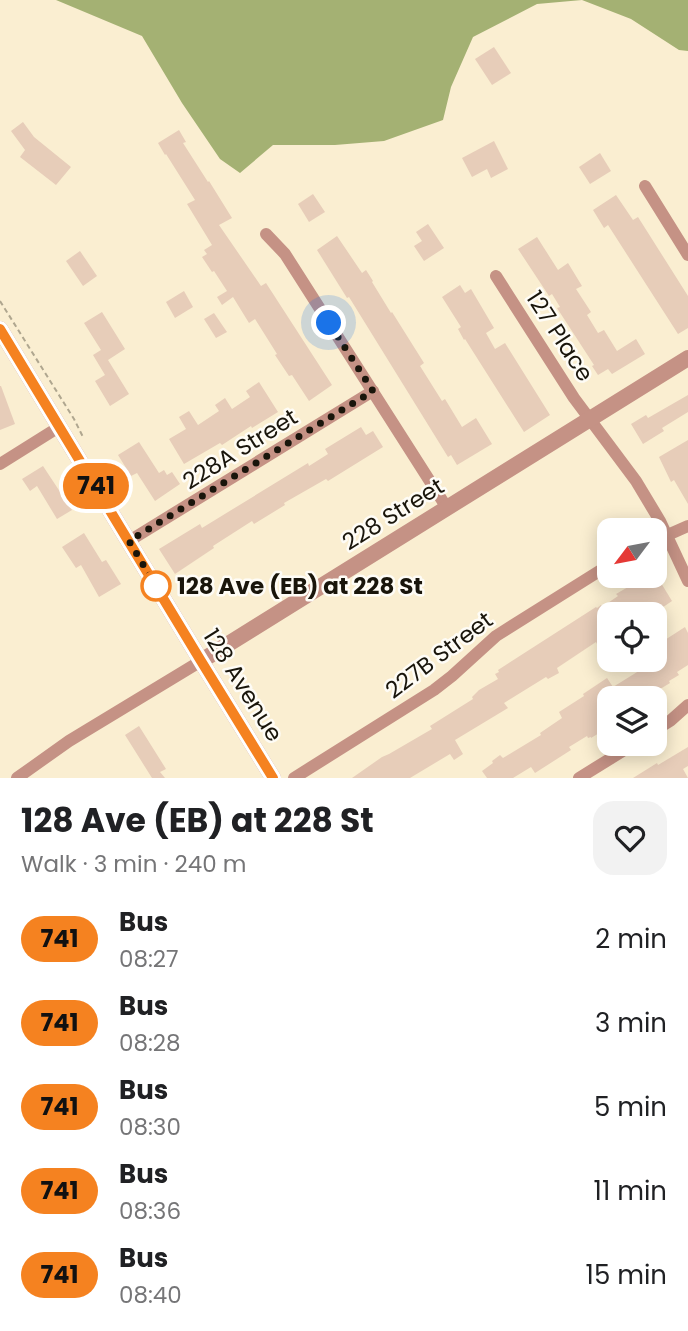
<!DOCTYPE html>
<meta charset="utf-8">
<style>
body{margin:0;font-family:Poppins,sans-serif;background:#f2f2f2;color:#202124;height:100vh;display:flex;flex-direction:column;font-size:26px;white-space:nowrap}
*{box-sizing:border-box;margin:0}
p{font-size:23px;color:#757577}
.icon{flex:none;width:38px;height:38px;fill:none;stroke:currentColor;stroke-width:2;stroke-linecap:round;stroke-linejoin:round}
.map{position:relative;height:778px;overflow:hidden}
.drawer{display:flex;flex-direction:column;background:#fff;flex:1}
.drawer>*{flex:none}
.badge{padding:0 14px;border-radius:23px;font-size:24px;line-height:46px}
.needle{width:46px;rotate:238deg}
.controls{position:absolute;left:597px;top:518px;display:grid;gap:14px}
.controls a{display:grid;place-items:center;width:70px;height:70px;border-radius:14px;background:#fff;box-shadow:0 4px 18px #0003;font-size:35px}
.you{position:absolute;width:35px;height:35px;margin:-18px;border:5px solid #fff;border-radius:50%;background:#1a73e8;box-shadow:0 0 0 10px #1a73e833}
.map>.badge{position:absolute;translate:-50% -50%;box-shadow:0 0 0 4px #fff}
.round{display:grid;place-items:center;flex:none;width:74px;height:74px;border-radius:21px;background:#f2f2f2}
.head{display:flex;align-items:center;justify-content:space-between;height:119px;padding:0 21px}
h1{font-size:33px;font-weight:700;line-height:52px}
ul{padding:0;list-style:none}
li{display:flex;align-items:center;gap:21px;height:84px;padding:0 21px}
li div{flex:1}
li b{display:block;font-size:26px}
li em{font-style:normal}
li .badge{min-width:77px;font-weight:700;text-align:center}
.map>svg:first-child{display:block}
.forest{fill:#a4b173}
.building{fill:#e7cdb9}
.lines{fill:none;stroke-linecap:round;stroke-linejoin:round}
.path{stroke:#afa68f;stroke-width:2;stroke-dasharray:5 3.5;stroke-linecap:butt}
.minor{stroke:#c59285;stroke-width:12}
.tertiary{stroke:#c59285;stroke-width:16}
.line-casing{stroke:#fff;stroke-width:16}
.line{stroke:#f58220;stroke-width:10}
.walk{stroke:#19150b;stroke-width:7;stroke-dasharray:0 12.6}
.stop-dot{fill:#fff;stroke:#f58220;stroke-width:3.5}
.labels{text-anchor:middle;stroke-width:5;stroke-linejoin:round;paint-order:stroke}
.street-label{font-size:23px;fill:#19150b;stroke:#fefcf6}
.stop-label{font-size:23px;font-weight:bold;fill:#19150b;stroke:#fefcf6;text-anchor:start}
</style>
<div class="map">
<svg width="688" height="778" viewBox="0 0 688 778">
<rect width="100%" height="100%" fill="#faeed1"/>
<polygon class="forest" points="56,0 688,0 688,51 679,50 631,19 582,0 537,4 473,37 451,87 443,120 384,141 335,145 273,145 240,173 220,159 182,103 142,36"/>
<g class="building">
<polygon points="494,47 511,73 492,85 475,59"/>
<polygon points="23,122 34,137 71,167 56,185 20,157 25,150 11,131"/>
<polygon points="179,130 186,142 183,143 208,182 209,181 232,218 219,225 261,286 266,283 332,385 309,401 292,375 289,376 275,355 277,354 255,319 249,323 233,297 222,305 217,297 227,291 214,271 212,272 202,257 207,254 204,250 212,245 187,204 195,200 166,154 165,155 158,143"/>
<polygon points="494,141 508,169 491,178 487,169 472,177 462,158"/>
<polygon points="600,153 611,171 590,184 579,167"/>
<polygon points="313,194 325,212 309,222 298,204"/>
<polygon points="616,195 633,220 638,217 688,296 688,328 678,334 608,225 604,228 593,210"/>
<polygon points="428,224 444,248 424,261 414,246 422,241 416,232"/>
<polygon points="337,236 362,273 366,270 373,281 372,282 391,313 392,312 424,363 420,366 442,401 445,399 462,427 476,418 492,444 457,465 451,455 448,457 349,297 347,298 317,250"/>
<polygon points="537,237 558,270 568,263 582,286 576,289 591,312 587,315 598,333 604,330 617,351 636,339 645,354 612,374 608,369 598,375 592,366 594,365 557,308 560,307 552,294 549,296 518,249"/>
<polygon points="80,251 97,276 83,286 66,261"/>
<polygon points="460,285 465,293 471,289 494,328 486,333 495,349 505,343 550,415 524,432 465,339 464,340 458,329 461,327 442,297"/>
<polygon points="184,291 193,307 175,318 166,302"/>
<polygon points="102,312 125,349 108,360 129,394 110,406 95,381 105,375 93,355 101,350 84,323"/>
<polygon points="214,313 227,332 216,338 204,319"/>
<polygon points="259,382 278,412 252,428 251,426 222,445 220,443 184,464 169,439 186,429 179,417 189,411 198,425 219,411 215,405 225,398 232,409 250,397 246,391"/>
<polygon points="0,386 1,386 15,424 0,430"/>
<polygon points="688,395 688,412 662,428 664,431 643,444 631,424 646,415 648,418"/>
<polygon points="361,427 366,435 373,431 383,447 328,481 326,479 284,503 285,505 254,524 252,521 213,546 214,548 175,574 159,549 200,524 202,528 308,463 309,466 328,454 325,449"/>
<polygon points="688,440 688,504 674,480 671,482 659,457"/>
<polygon points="139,442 159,473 164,470 167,475 172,472 180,484 155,501 137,473 131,476 118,455"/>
<polygon points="43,466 72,510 57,519 37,486 30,491 22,479"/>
<polygon points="84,533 102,562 106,560 121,584 99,597 81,565 76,568 62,547"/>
<polygon points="647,576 654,587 661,583 672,601 653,614 609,614 609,636 597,644 596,642 557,668 559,673 548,679 546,677 504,703 508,708 455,740 463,754 454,760 450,754 410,778 352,778 382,757 389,754 432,729 430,726 473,699 472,697 479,690 498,679 495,674 499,672 498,670 596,607 597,608 601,605 602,607 618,596 616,594"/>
<polygon points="685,627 688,633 688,665 677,672 679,675 669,681 670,683 652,694 655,698 609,698 609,727 591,738 591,737 588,738 587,736 569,747 571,750 535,773 531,767 513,778 487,778 482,771 493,763 492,761 500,755 503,758 541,735 540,733 562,718 559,712 584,696 583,694 607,678 613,687 642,669 637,660 654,660 654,647"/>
<polygon points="139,726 166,769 160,772 165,778 152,778 125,735"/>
<polygon points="688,747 688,766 683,769 688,778 633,778 657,763 658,765"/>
</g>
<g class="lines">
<polyline class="path" points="0,301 74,419 83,437"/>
<g class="minor">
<polyline points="645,186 688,255"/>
<polyline points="266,234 285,254 447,508"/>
<polyline points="496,276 574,398 636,481 660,521 688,581"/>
<polyline points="0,464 59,427"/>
<polyline points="129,541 373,391"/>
<polyline points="654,541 688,526"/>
<polyline points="654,731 670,721 688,705"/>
<polyline points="17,778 69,741 201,661"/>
<polyline points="294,778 434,690 452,676 496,636 609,565"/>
<polyline points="579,778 634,744"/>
</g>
<g class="tertiary">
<polyline points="0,329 201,661 273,778"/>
<polyline points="201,661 688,358"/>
</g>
</g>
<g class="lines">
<defs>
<polyline id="line" points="0,329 201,661 273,778"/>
</defs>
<use href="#line" class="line-casing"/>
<use href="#line" class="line"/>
<polyline class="walk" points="156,586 129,541 373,391 329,323"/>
</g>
<circle class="stop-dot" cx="156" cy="586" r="14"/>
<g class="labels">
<g class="street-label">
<text transform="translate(560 336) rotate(57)" y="8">127 Place</text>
<text transform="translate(240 449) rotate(-32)" y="8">228A Street</text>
<text transform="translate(393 514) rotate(-32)" y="8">228 Street</text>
<text transform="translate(439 655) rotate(-37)" y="8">227B Street</text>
<text transform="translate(243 685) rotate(58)" y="8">128 Avenue</text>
</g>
<g class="stop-label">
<text x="177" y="594">128 Ave (EB) at 228 St</text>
</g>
</g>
</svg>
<div class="controls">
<a><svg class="needle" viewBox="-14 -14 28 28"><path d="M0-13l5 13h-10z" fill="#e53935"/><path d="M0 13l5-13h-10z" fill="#757577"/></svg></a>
<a><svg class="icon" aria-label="locate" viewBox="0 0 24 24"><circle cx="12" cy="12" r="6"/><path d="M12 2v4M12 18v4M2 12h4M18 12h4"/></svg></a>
<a><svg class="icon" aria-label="layers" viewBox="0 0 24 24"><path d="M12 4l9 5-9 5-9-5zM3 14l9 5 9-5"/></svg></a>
</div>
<div class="you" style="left:329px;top:323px"></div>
<b class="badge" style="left:96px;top:486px;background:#f58220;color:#111">741</b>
</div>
<section class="drawer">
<div class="head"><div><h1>128 Ave (EB) at 228 St</h1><p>Walk · 3 min · 240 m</p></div><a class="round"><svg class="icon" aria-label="heart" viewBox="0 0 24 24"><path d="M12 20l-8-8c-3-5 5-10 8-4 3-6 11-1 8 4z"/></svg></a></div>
<ul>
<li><span class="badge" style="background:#f58220;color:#111">741</span><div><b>Bus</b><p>08:27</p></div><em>2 min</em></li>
<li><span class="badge" style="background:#f58220;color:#111">741</span><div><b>Bus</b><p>08:28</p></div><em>3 min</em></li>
<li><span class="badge" style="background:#f58220;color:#111">741</span><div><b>Bus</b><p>08:30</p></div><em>5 min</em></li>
<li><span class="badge" style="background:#f58220;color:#111">741</span><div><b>Bus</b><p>08:36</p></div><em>11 min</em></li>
<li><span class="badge" style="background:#f58220;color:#111">741</span><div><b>Bus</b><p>08:40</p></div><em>15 min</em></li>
</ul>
</section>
